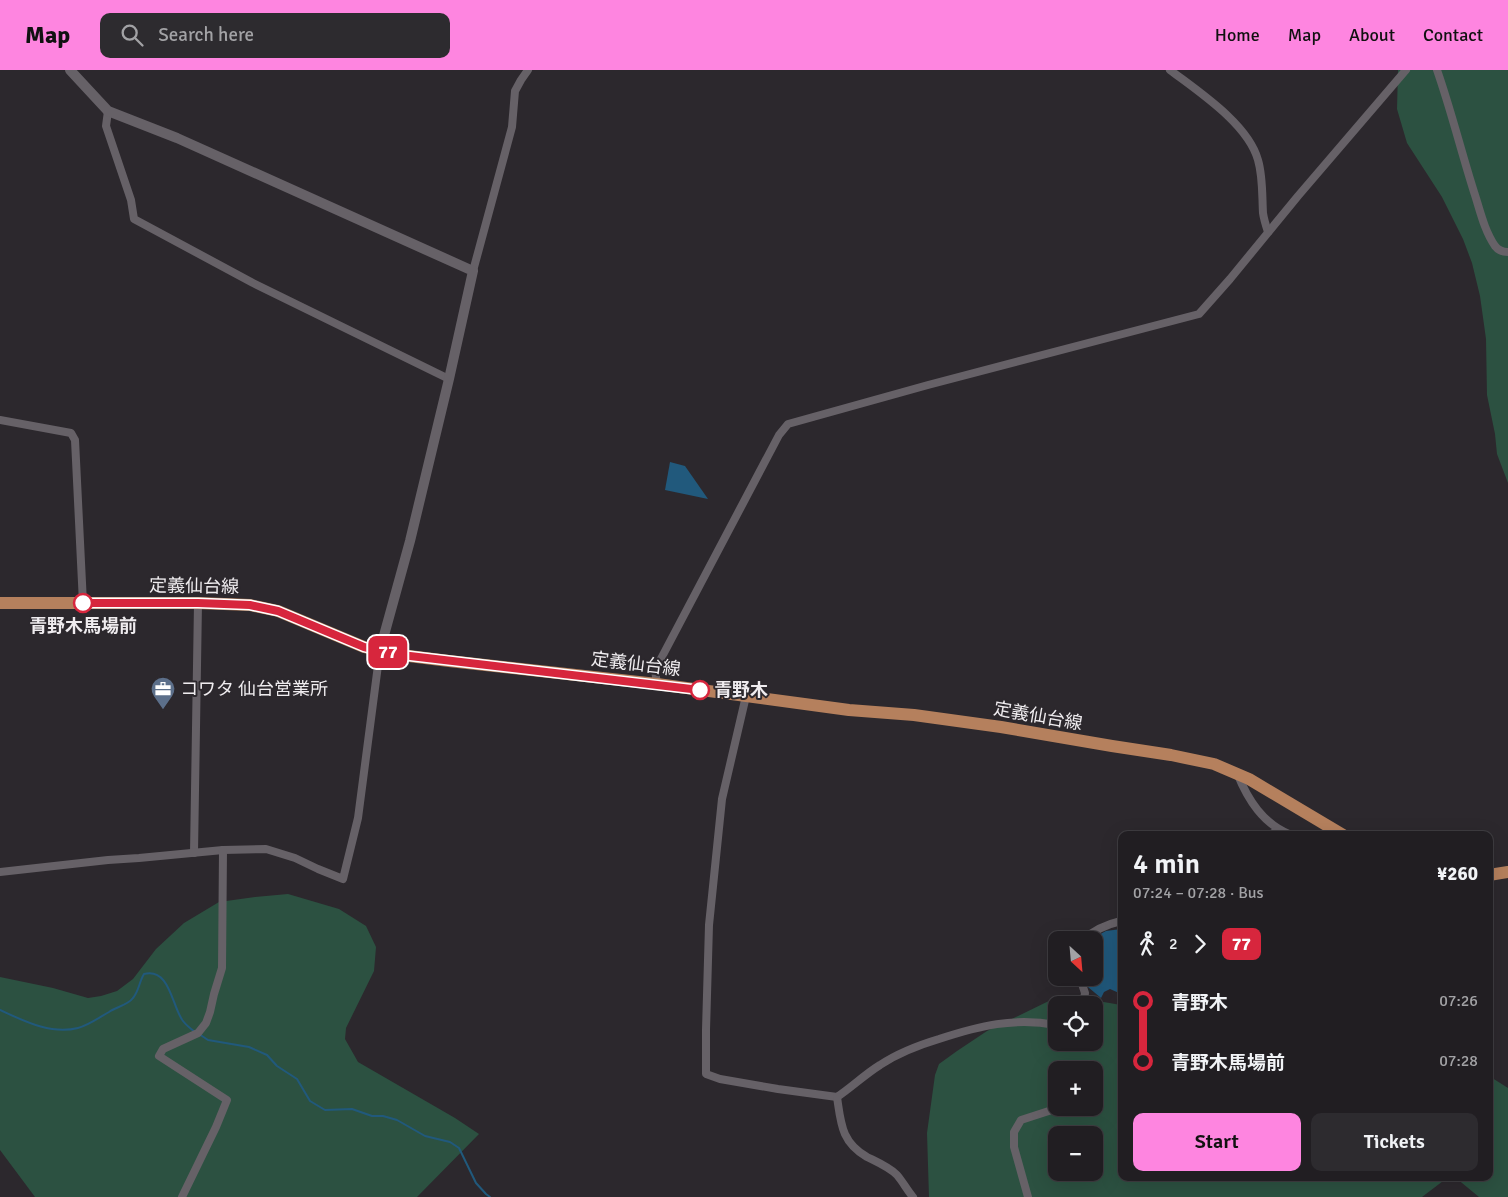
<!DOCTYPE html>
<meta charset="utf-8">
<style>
body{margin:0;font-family:Signika,"Noto Sans JP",sans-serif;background:#2d2b2f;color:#f1f3f6;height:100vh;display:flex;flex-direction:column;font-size:19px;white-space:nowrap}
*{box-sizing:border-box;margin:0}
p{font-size:16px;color:#a2a2a5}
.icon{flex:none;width:28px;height:28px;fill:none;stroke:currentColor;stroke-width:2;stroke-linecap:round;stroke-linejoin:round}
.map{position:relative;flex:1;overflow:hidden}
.side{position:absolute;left:1118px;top:761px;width:375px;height:350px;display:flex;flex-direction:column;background:#211e22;border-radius:10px;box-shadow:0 5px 20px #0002,0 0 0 1px #3e3c40}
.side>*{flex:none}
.badge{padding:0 10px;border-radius:8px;font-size:18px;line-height:32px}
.needle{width:32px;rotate:154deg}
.controls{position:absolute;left:1048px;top:861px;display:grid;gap:10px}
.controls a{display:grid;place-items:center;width:55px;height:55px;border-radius:10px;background:#211e22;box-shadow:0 5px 20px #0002,0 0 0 1px #3e3c40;font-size:25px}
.map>.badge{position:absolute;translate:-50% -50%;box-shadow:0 0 0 2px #fff}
.legs{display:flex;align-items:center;gap:8px;height:55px;padding:0 15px;font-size:16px}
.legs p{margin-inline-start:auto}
.overview{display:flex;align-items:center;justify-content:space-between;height:85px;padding:0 15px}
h1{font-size:28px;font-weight:600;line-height:38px}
.primary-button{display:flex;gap:10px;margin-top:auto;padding:10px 15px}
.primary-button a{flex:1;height:58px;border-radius:10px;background:#fe85e0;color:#111;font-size:20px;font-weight:600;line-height:58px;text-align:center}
.primary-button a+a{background:#2d2b2f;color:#f1f3f6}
ul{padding:0 15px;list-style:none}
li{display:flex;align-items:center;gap:18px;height:60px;font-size:19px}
li i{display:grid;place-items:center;width:8px;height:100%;margin:0 6px;background:currentColor}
li i::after{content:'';width:12px;height:12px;margin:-6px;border:4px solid;border-radius:50%;background:#211e22}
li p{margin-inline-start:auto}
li:first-child i{background:linear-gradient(#0000 50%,currentColor 0)}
li:last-child i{background:linear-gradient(currentColor 50%,#0000 0)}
header{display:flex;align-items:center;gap:30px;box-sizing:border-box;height:70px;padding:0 25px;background:#fe85e0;color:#111}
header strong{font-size:24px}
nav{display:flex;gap:28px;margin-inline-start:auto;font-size:18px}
.search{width:350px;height:45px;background:#2d2b2f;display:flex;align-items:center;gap:12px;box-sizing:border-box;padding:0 18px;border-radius:10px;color:#a2a2a5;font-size:19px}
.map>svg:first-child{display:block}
.green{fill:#2c5141;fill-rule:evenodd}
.water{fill:#21597c}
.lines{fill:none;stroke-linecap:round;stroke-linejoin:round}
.stream{stroke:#21597c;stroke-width:2}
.minor{stroke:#666167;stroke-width:8}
.tertiary{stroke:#666167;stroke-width:10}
.primary{stroke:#b5805d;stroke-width:12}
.line-1-casing{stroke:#fff;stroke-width:11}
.line-1{stroke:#d7263d;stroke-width:8}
.stop-1-dot{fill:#fff;stroke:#d7263d;stroke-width:2.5}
.labels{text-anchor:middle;stroke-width:4;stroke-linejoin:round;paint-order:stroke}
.street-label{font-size:18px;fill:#efecef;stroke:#2c282d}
.stop-label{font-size:18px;font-weight:bold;fill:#efecef;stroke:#2c282d}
.poi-label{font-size:18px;fill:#efecef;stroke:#2c282d;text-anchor:start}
</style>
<header>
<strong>Map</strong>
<div class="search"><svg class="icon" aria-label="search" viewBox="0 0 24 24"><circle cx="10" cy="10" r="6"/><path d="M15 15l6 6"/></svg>Search here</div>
<nav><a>Home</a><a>Map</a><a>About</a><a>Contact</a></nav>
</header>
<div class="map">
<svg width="1508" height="1127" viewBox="0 0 1508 1127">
<rect width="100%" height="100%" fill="#2c282d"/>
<g class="green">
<polygon points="1398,0 1508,0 1508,413 1497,384 1495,364 1487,325 1486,269 1480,226 1472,193 1463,169 1442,127 1407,73 1397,39"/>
<polygon points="288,824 339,839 366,856 376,877 374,901 346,958 345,969 358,992 455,1048 479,1064 417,1127 35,1127 0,1080 0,907 53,918 88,928 101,926 117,921 133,909 156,879 184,853 219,832 255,827"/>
<path d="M1069,926L1121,935V1108H1447L1422,1127H929L927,1063L935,1005L939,994L957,981L987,961L1055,928ZM1056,935H1094V972H1056ZM1056,1000H1094V1038H1056ZM1056,1065H1094V1102H1056Z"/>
<polygon points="1489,1006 1508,1018 1508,1127 1479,1127 1456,1108 1489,1108"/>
</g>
<g class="water">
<polygon points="670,392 685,396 708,429 665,420"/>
<polygon points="1121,859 1121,920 1119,923 1110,919 1104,922 1101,928 1088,917 1086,908 1094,908 1094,870 1092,870 1093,868 1106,861"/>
</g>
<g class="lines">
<g class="stream">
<path d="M0,940C24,951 51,965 78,958C89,955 100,947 109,942C116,937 128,935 133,928C139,921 139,912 144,904C170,897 172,937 183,951C186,955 191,959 195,962"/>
<polyline points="199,964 208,970 249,977 267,985 277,996 297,1009 310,1031 325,1040 352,1039 372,1046 383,1046 397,1050 425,1066 450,1072 459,1078 476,1113 486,1124 490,1127"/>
</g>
<g class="minor">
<path d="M1170,0C1199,22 1248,54 1258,90C1263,107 1262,126 1263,143C1264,150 1266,156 1268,162"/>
<path d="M1437,0C1451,40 1461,81 1474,122C1480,140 1484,160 1495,176C1498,180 1503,182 1508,182"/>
<polyline points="108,41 106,56 131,130 134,149 253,213 449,309"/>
<polyline points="473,201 512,57 515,21 521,10 528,0"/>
<polyline points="0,350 71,363 75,370 83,533"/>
<polyline points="657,614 655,600 779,365 788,354 928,315 1199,244 1230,209 1298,126 1406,0"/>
<path d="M746,626L722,729L709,855L706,960V1004L720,1009L778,1019L837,1027C852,1017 864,1005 880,995C898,983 919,975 939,969C979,956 1014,947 1056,955"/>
<path d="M1237,703C1248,730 1263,754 1291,765"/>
<polyline points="1270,765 1278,760"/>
<polyline points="1322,765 1326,763 1336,764"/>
<polyline points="194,783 198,533"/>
<polyline points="0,802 108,790 139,788 223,780 266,779 295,788 318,799 343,809 358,748 380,580"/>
<path d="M1083,870C1094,860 1108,854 1121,851"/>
<polyline points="1080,908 1085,923 1083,935"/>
<path d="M837,1027C841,1053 841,1072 867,1087C877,1092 889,1097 897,1105C903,1112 907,1120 913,1127"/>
<polyline points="182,1127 216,1057 227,1030 159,986 163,979 198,963 206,953 210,942 214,924 222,898 223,780"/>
<polyline points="1028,1127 1014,1077 1014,1062 1021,1050 1058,1038"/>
</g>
<polyline class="tertiary" points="70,0 108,41 177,68 473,201 449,309 410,471 380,580"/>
<g class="primary">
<polyline points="0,533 198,533 250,535 278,541 364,577 393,584 449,591 657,614 849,640 914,645 1001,657 1112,676 1171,685 1214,694 1249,709 1343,765"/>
<polyline points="1489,805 1508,802"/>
</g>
</g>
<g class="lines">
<defs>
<polyline id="line-1" points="83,533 198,533 250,535 278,541 364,577 393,584 700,620"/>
</defs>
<use href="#line-1" class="line-1-casing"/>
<use href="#line-1" class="line-1"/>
</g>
<defs>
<symbol id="office-pin" viewBox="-11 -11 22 30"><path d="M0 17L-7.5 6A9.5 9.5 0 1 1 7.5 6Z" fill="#5c6f8a" stroke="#2c282d"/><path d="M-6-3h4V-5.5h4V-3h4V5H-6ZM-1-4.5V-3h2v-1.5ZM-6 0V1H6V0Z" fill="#fff"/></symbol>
</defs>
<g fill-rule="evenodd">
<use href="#office-pin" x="149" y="605" width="28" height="38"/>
</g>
<g class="stop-1-dot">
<circle cx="83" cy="533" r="9"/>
<circle cx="700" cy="620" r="9"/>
</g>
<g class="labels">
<g class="street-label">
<text transform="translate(194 516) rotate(1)" y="6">定義仙台線</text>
<text transform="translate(636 594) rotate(7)" y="6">定義仙台線</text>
<text transform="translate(1038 646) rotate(10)" y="6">定義仙台線</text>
</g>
<g class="stop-label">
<text x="83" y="562">青野木馬場前</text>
<text x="714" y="626" text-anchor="start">青野木</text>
</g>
<g class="poi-label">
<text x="180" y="625">コワタ 仙台営業所</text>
</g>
</g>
</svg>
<div class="controls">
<a><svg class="needle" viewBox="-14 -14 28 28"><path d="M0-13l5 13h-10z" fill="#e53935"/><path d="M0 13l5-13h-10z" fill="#a2a2a5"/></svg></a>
<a><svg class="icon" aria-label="locate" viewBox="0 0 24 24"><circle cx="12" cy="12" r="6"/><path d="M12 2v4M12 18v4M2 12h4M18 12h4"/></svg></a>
<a>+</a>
<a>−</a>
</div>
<b class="badge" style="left:388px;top:582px;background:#d7263d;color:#fff">77</b>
<section class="side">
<div class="overview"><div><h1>4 min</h1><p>07:24 – 07:28 · Bus</p></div><b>¥260</b></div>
<div class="legs"><svg class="icon" aria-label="walk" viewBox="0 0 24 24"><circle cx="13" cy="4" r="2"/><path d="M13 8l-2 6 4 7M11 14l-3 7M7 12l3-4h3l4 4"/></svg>2<svg class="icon" aria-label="forward" viewBox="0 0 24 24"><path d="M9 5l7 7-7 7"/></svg><b class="badge" style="background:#d7263d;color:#fff">77</b></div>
<ul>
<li><i style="color:#d7263d"></i><b>青野木</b><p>07:26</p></li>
<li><i style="color:#d7263d"></i><b>青野木馬場前</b><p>07:28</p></li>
</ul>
<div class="primary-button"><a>Start</a><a>Tickets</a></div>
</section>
</div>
